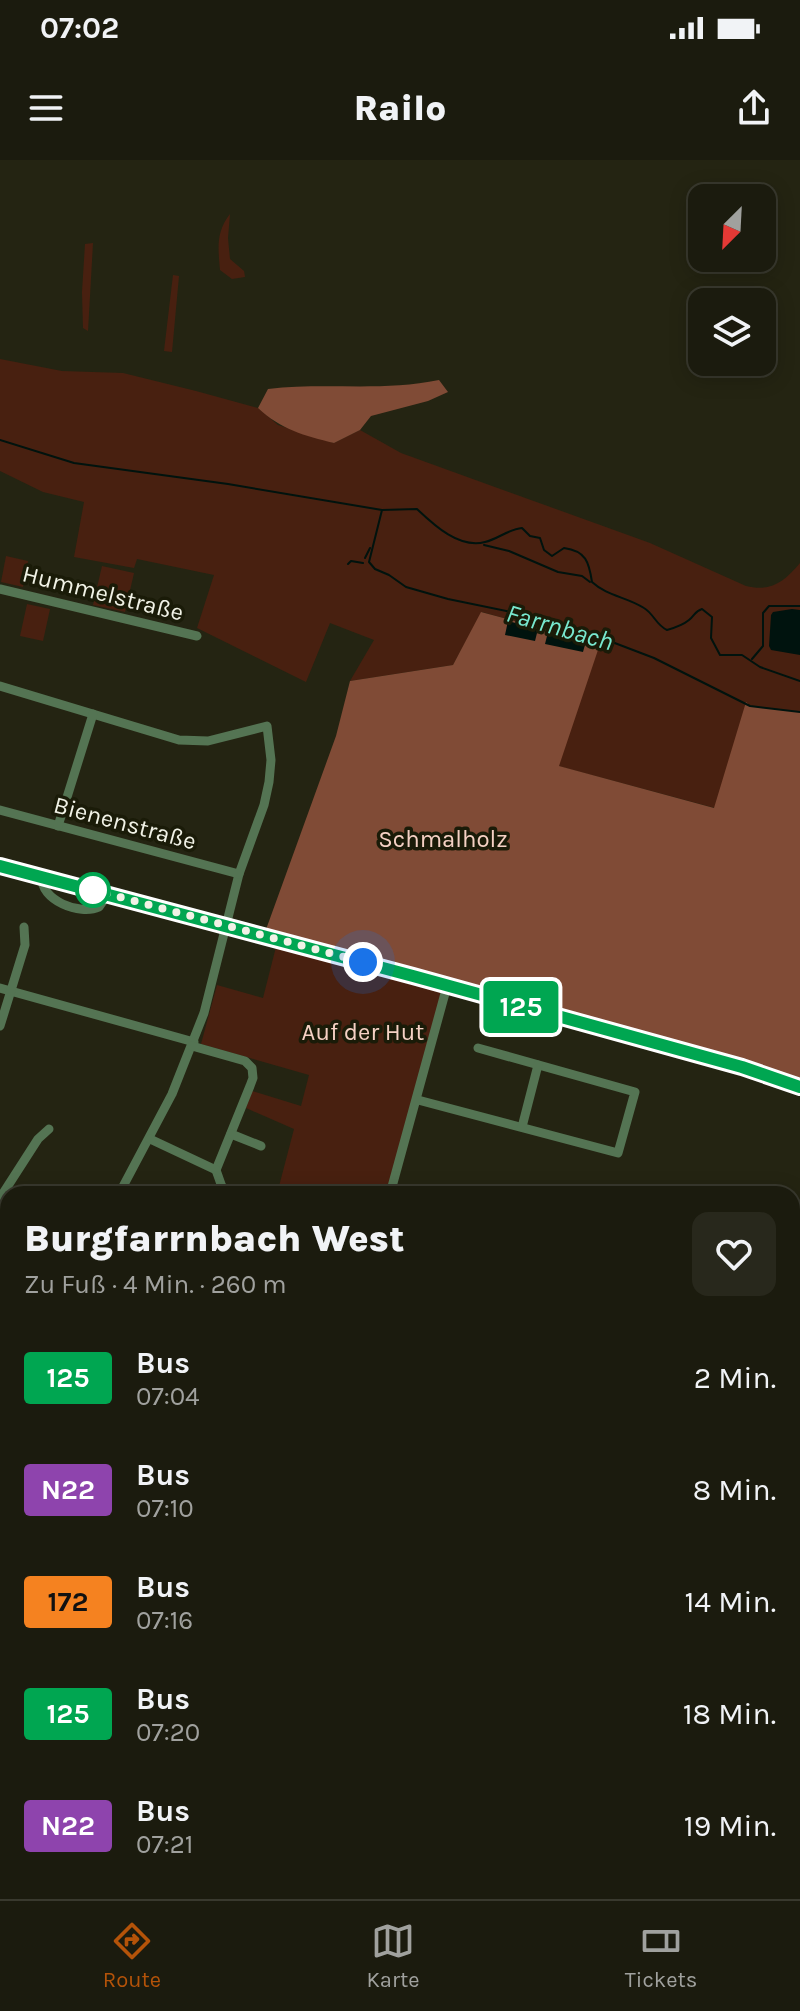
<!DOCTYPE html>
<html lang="de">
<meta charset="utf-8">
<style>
body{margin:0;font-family:Karla,sans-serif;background:#28281c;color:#f1f3f6;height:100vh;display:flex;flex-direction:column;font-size:30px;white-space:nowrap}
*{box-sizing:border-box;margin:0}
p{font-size:26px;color:#a0a19e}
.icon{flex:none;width:44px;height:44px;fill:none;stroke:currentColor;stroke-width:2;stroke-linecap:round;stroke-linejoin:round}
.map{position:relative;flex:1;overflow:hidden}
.details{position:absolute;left:0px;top:1026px;width:800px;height:714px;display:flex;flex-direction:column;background:#1b1b0e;border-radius:24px 24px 0 0;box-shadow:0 4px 20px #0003,0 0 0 2px #39392e}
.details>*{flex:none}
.badge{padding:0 16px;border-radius:6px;font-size:28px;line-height:52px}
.needle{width:52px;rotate:204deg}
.tools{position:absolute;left:688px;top:24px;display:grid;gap:16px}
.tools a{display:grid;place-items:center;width:88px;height:88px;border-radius:16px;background:#1b1b0e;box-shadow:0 4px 20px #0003,0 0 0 2px #39392e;font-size:40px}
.you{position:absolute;width:40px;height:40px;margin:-20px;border:6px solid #fff;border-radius:50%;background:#1a73e8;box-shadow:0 0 0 12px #1a73e833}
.map>.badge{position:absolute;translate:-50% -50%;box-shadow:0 0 0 4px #fff}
.round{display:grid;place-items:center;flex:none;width:84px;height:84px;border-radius:16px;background:#28281c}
.head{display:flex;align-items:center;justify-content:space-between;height:136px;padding:0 24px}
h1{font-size:38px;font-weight:800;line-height:60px}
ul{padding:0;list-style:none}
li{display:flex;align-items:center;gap:24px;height:112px;padding:0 24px}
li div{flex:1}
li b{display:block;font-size:30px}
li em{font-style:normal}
li .badge{min-width:88px;font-weight:700;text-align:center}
.status{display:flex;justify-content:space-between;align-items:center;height:56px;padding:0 40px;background:#1b1b0e;direction:ltr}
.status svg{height:22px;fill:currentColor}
header{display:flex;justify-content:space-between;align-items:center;height:104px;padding:0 24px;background:#1b1b0e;font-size:36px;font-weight:800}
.tab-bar{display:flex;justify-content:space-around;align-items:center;height:112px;border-top:2px solid #39392e;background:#1b1b0e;font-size:22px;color:#a0a19e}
.tab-bar a{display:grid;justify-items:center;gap:4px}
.tab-bar .active{color:#b45309}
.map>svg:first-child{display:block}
.built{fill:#2a2a11}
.green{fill:#482010}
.forest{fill:#804b36}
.water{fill:#00130e}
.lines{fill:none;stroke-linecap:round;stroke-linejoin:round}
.stream{stroke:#00130e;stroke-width:2}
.minor{stroke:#547453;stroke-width:9}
.rail{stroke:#cbcbbe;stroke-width:2}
.line-casing{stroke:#fff;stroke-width:18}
.line{stroke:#00a651;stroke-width:12}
.walk{stroke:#f1f2e6;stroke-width:8;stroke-dasharray:0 14.4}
.stop-dot{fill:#fff;stroke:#00a651;stroke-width:4}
.labels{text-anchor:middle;stroke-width:7;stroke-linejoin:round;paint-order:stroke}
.street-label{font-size:24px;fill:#f1f2e6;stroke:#1a1b08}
.park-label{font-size:24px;fill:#f5d1c4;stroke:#1a1b08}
.water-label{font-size:26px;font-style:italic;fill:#78e8cf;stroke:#1a1b08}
</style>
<div class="status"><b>07:02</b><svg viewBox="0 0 49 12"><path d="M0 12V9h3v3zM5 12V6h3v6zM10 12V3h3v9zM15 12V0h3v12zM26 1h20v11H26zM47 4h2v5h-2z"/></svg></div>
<header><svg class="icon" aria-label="menu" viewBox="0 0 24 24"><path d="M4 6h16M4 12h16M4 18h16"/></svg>Railo<svg class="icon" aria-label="share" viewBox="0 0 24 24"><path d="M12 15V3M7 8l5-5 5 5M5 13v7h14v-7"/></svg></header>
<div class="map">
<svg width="800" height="1739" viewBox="0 0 800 1739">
<rect width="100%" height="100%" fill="#242412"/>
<g class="built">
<polygon points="0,1505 8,1517 8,1731 0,1719"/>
<polygon points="9,1732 193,1732 200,1739 13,1739"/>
</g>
<g class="green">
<path d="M230,54L228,78L230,99L244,111L245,117L232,119L220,110C218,87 216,72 230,54Z"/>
<polygon points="93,83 88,171 83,168 82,132 85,84"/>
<polygon points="173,115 179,116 172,192 164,191"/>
<path d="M0,199L62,211L123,213L196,231L258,248L278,265L334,283L360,270L401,293L650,383L746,426C771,432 784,422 800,403V552L750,546L715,648L558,606L599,484L482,452L453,505L350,521L374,480L330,463L306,522L197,468L214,415L137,399L134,408L74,397L84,342L43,332L0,311Z"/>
<polygon points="6,396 28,401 23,427 1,422"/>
<polygon points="102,406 134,413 125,452 93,445"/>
<polygon points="27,444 50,449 43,481 20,476"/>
<polygon points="278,779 447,822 389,1034 277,1034 294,969 246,948 252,931 301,946 309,915 201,884 217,825 263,838"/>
<polygon points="138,1732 197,1732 203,1739 142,1739"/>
</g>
<g class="forest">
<path d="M439,220L448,232L428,241L371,256L360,270L334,283C305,276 280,269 258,248L268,229C325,222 382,232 439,220Z"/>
<polygon points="481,452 600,484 559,606 714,648 746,542 750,546 800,552 800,922 736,900 264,775 336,576 350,521 453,505"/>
</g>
<g class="water">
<polygon points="792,449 800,450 800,495 771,490 769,486 771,455 773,452"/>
<polygon points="508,461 538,469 535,481 505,475"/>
<polygon points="548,472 586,481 583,492 545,484"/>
</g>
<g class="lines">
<g class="stream">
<path d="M0,280L74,303L228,324L382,350L417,349C434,365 459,389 485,382C498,379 509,369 522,368L530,376L540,378L544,390L552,396L564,388C586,391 589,402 592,422C607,436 627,437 644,448C654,454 656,465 667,470C674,468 683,465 689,460C695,455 695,451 702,449L712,457L711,478L720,495H742L760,507L800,521"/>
<polyline points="382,350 369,402 375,409 389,415 406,427 448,439 511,452 541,465 557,465 578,469 654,498 750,546 800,552"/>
<polyline points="484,385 509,391 558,412 582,416 590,422"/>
<polyline points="365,398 370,388"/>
<polyline points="348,404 351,401 363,403"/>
<polyline points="752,499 763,486 763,453 769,446 800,446"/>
<polyline points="792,1672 800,1676"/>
<polyline points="335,1739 343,1732"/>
</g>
<g class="minor">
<polyline points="0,429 197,476"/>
<polyline points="0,526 179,580 208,581 267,566 271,600 269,622 264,645 239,714 204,853 172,934 119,1034"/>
<polyline points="0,650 239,714"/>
<polyline points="58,666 93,554"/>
<polyline points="0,706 413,816 742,907 800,927"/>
<path d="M42,717C40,740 80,756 99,747L108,734"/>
<polyline points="0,828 194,882"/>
<polyline points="0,866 25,785 24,767"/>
<polyline points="192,886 245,901 252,908 253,918 250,926 216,1010 222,1027 217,1034"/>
<polyline points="418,940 618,993 635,932 478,888"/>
<polyline points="522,967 538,905"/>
<polyline points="231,974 261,986"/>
<polyline points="150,979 216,1010"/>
<polyline points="222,1027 237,1034"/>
<polyline points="390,1034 447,826"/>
<polyline points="0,1038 38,979 49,969"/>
<polyline points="0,1206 8,1195"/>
<polyline points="0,1259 8,1266"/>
<polyline points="0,1448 8,1440"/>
<polyline points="0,1490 8,1503"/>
<polyline points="204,1732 210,1739"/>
</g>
<polyline class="rail" points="0,1731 5,1739"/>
</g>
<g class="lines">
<defs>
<polyline id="line" points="0,706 413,816 742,907 800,927"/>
</defs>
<use href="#line" class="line-casing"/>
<use href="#line" class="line"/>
<polyline class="walk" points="93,730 86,728 363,802"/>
</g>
<circle class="stop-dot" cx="93" cy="730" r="16"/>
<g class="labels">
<g class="street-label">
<text transform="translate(103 433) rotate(14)" y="8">Hummelstraße</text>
<text transform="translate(125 663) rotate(15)" y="8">Bienenstraße</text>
</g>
<g class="park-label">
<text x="443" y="687">Schmalholz</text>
<text x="363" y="880">Auf der Hut</text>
</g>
<g class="water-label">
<text transform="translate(560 467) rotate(16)" y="9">Farrnbach</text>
</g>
</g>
</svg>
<div class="tools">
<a><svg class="needle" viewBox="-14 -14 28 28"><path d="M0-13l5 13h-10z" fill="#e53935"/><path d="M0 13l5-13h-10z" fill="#a0a19e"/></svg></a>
<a><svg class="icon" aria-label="layers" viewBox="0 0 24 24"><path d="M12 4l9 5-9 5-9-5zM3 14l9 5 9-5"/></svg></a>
</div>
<div class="you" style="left:363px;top:802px"></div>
<b class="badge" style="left:521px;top:847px;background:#00a651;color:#fff">125</b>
<section class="details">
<div class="head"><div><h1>Burgfarrnbach West</h1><p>Zu Fuß · 4 Min. · 260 m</p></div><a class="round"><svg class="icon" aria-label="heart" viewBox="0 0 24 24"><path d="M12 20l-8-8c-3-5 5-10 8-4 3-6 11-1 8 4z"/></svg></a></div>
<ul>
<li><span class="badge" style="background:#00a651;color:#fff">125</span><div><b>Bus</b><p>07:04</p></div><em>2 Min.</em></li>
<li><span class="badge" style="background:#8e44ad;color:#fff">N22</span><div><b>Bus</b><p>07:10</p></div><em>8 Min.</em></li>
<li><span class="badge" style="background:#f58220;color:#111">172</span><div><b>Bus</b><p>07:16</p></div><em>14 Min.</em></li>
<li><span class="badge" style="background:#00a651;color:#fff">125</span><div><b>Bus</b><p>07:20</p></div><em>18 Min.</em></li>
<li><span class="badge" style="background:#8e44ad;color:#fff">N22</span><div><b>Bus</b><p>07:21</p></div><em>19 Min.</em></li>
</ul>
</section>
</div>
<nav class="tab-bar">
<a class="active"><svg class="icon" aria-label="directions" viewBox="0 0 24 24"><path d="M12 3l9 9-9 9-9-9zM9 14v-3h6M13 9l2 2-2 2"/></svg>Route</a>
<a><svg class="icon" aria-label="map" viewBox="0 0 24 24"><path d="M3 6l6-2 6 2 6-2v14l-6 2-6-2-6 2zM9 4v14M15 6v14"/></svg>Karte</a>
<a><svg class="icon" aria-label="tickets" viewBox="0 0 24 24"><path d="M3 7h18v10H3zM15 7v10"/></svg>Tickets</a>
</nav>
